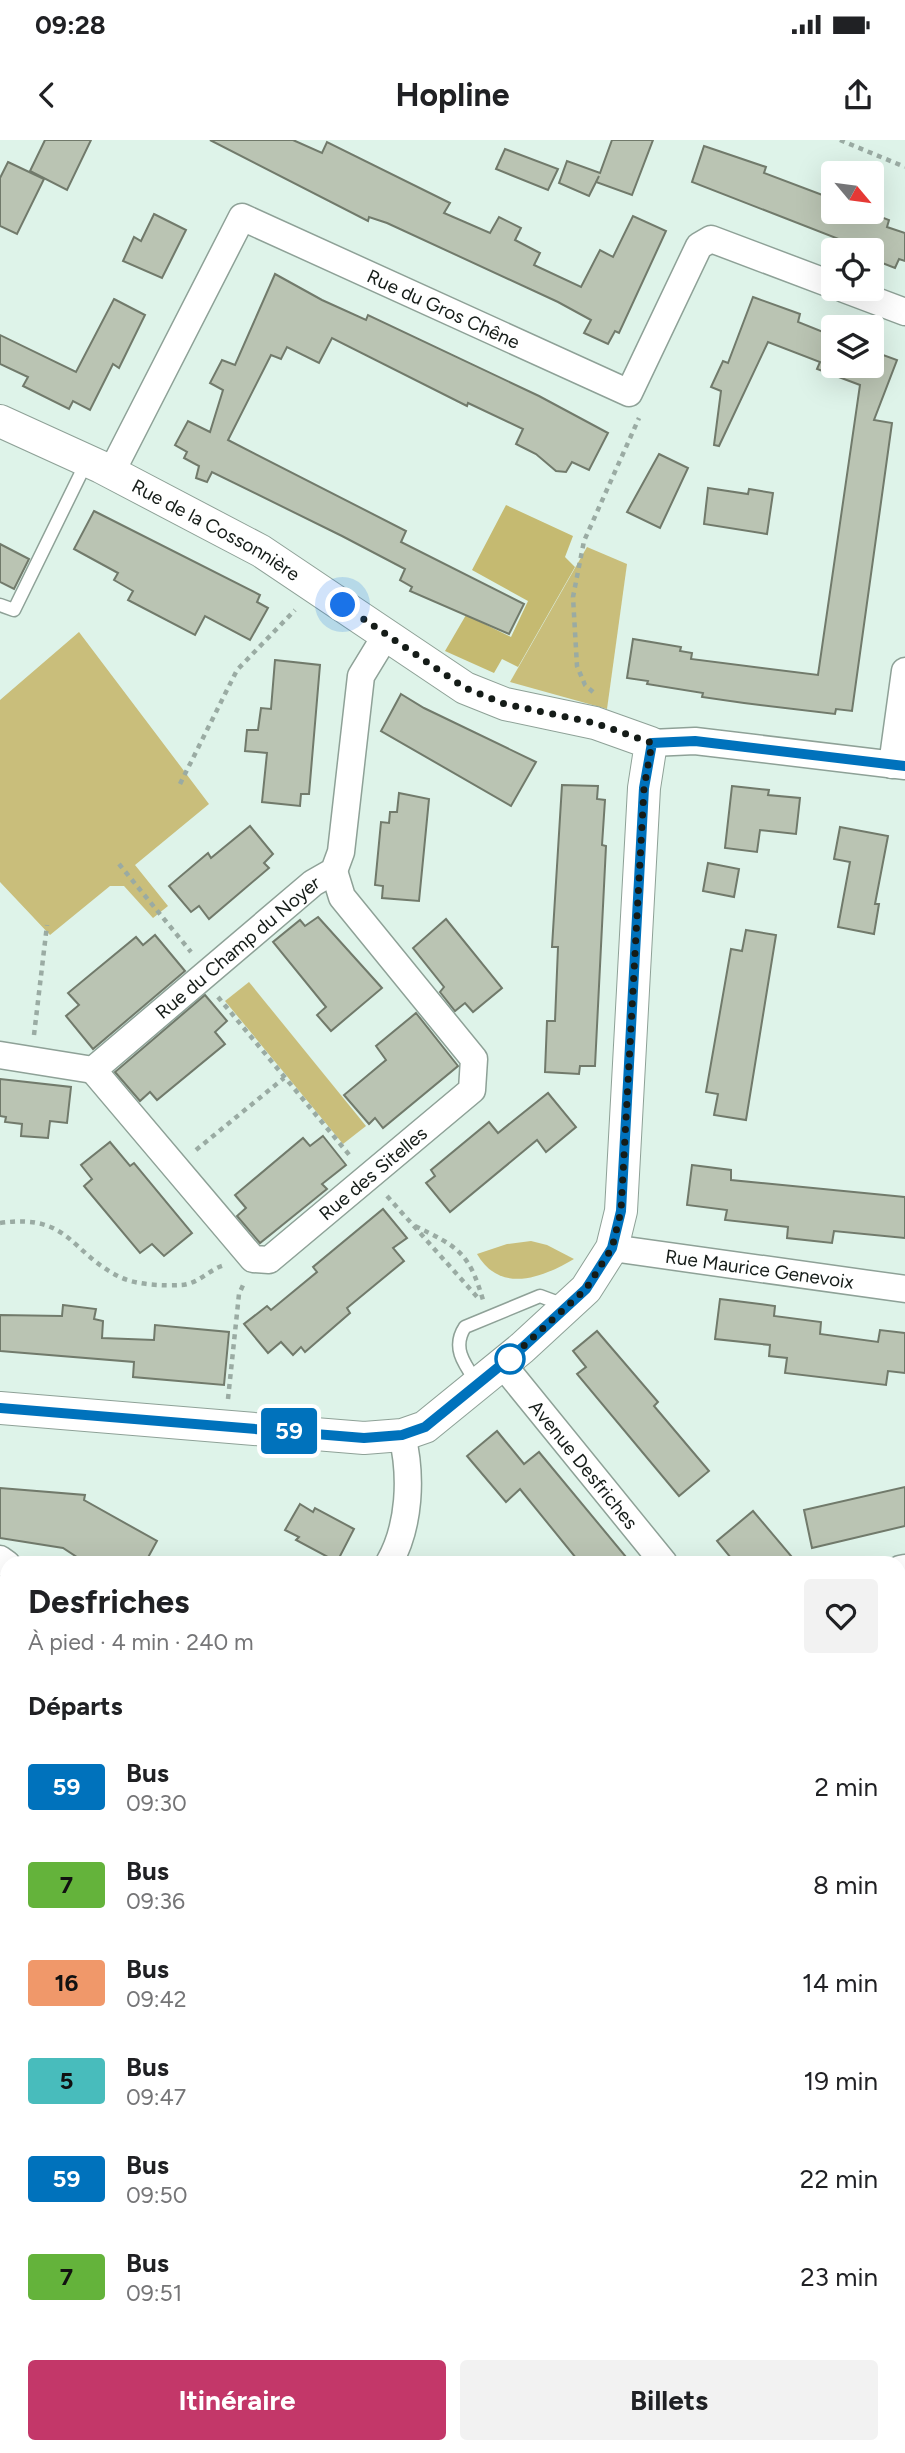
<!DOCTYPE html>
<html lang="fr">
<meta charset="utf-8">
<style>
body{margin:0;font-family:Figtree,sans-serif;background:#f2f2f2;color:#202124;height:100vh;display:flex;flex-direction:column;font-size:26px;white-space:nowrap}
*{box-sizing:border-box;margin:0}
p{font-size:23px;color:#757577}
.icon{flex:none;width:38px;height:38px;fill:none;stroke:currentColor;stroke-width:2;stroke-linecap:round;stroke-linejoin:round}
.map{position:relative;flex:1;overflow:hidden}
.sheet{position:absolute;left:0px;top:1416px;width:906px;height:898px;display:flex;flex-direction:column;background:#fff;border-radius:21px 21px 0 0;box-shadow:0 7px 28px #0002}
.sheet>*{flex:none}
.badge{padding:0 14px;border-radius:5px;font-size:24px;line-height:46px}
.needle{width:46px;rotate:119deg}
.tools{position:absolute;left:821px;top:21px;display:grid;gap:14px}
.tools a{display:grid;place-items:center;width:63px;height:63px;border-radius:7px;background:#fff;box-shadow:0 7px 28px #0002;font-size:35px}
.you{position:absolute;width:35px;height:35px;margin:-18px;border:5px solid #fff;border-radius:50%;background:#1a73e8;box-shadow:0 0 0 10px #1a73e833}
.map>.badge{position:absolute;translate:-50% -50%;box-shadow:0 0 0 4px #fff}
h2{padding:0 28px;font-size:26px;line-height:63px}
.round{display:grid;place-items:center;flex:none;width:74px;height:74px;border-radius:7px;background:#f2f2f2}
.overview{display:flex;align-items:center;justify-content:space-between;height:119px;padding:0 28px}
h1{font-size:33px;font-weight:700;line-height:52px}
.primary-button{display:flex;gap:14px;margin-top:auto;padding:14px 28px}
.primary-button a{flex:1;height:80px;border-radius:7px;background:#c33769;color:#fff;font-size:28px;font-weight:700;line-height:80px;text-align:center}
.primary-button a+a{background:#f2f2f2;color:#202124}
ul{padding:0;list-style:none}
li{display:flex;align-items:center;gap:21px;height:98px;padding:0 28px}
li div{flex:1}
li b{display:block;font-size:26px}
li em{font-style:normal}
li .badge{min-width:77px;font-weight:700;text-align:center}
.status{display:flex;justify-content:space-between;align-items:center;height:49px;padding:0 35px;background:#fff;direction:ltr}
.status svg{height:19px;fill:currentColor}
header{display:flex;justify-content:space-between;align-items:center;height:91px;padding:0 28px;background:#fff;font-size:32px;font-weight:700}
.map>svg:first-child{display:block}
.green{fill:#c9be7b}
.forest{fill:#c5ba71}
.building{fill:#bac4b3;stroke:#717a6b;stroke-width:2}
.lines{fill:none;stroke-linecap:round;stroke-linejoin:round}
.service-casing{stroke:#8ea197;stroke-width:15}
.minor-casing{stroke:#8ea197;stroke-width:29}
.tertiary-casing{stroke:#8ea197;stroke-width:34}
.path{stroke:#9aaba3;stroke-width:4.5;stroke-dasharray:5 5;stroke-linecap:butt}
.service{stroke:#fff;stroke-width:12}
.minor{stroke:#fff;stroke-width:26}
.tertiary{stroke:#fff;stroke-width:32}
.line-casing{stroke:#fff;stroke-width:16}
.line{stroke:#0072bc;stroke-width:10}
.walk{stroke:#151c18;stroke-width:7;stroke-dasharray:0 12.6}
.stop-dot{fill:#fff;stroke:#0072bc;stroke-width:3.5}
.labels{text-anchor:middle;stroke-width:6;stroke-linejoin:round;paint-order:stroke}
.street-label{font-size:19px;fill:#151c18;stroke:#def3e9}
</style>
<div class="status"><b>09:28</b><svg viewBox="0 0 49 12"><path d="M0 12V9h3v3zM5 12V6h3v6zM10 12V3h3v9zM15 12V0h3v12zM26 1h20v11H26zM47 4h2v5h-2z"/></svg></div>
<header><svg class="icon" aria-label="back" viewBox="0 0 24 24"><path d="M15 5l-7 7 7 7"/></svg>Hopline<svg class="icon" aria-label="share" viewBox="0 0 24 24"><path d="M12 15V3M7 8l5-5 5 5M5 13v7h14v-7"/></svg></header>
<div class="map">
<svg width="905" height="2313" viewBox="0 0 905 2313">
<rect width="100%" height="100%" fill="#def3e9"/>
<g class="green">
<polygon points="587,407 627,424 607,569 510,542"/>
<polygon points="79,492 209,664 135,725 168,766 153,778 124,746 110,746 50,795 0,742 0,560"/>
<polygon points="249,842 366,986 343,1004 225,861"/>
<path d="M531,1101L547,1105L574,1119C542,1138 500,1154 477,1114L507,1104Z"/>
</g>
<polygon class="forest" points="506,365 573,396 565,417 575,427 518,527 502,519 494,533 445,511 466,475 511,497 528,461 472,430"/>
<g class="building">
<polygon points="45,0 91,0 67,50 30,31"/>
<polygon points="210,0 293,0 322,13 327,2 450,63 444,73 490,93 499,77 521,88 515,100 540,113 534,125 581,147 600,110 613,117 633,76 666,91 619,193 615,191 608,204 584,193 591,180 558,162 387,83 369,77 368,81"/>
<polygon points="612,0 653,0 632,55 596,42 599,36 589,56 559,43 567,21 600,33"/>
<polygon points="704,6 766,27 764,33 833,59 833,72 868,72 889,80 887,87 905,93 905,121 899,119 895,128 872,119 872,110 846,110 849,103 692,42"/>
<polygon points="505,9 558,29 548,50 496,29"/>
<polygon points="8,22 44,39 17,94 0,86 0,38"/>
<polygon points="154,74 186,90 162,138 123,121 134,97 141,101"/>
<polygon points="275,134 322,160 366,180 368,175 539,256 608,293 589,330 572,322 566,332 556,331 536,314 516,304 523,289 468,263 467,266 332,198 319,223 287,207 281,219 271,215 228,300 406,391 401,402 524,464 509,494 410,451 412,447 400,440 405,429 342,396 212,332 207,342 196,338 199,326 184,318 187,312 175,305 188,281 210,292 223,250 210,243 222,220 235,225"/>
<polygon points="753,157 800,174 798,182 833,196 833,226 872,226 872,211 897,220 874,280 892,283 852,571 836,569 835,574 744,563 702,557 703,553 647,544 648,541 627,538 633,499 681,507 680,511 692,513 691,519 818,535 860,245 817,229 820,222 768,202 719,306 714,305 721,251 711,247 723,221 728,223"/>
<polygon points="114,159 145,175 119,228 113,224 90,270 73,261 69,269 23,246 28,237 0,224 0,195 76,232"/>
<polygon points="659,314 688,328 660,388 627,372"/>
<polygon points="708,348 748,354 749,349 773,353 767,394 704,384"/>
<polygon points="94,371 260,455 257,462 268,468 250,500 205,476 195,495 128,460 133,451 114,440 118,433 74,409"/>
<polygon points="0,404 29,419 14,449 0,442"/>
<polygon points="275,520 320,525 309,654 301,654 300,666 262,662 267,613 245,611 247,590 258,590 261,568 271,569"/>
<polygon points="401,554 424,568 536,622 511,666 381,591"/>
<polygon points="562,645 598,646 597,659 605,660 602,705 606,706 595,926 580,926 579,934 545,932 547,881 555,881 558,807 552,807"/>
<polygon points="732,646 769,650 768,655 800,658 796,694 760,690 757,712 725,708"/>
<polygon points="399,653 429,659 419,761 382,758 383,746 375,745 381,682 389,683 390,672 397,672"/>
<polygon points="250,686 273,714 264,723 269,728 209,779 199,766 191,772 169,746 208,713 211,718"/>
<polygon points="840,687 888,696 875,764 879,764 874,794 838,787 850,722 834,719"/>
<polygon points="708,723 739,729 734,757 703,751"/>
<polygon points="318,777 382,848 331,891 317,875 326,867 273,802 300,780 305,786"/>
<polygon points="446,779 502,848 473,872 465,863 455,871 440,852 444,847 413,808"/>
<polygon points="746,790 776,795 746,980 714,975 718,954 706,952 731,809 742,811"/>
<polygon points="155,795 185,831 93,909 66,876 79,865 68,853 136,797 143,805"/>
<polygon points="205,855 227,881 215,892 225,904 157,960 150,952 140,961 115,932"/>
<polygon points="416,873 458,926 383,988 375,978 369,984 344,955 386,920 376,906"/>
<polygon points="0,939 71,947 67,983 50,981 48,998 21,996 22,984 5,982 6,977 0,976"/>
<polygon points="548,953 576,987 546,1012 537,1000 450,1072 426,1043 435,1036 431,1030 489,982 498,993"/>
<polygon points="323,996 346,1025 322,1044 327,1049 260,1103 237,1076 246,1068 235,1055 303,998 310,1006"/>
<polygon points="110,1002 130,1026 134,1023 192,1093 164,1116 152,1104 140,1113 84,1046 92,1039 81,1025"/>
<polygon points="692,1025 731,1030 731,1040 905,1057 905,1098 834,1091 832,1103 787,1098 788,1087 725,1080 727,1070 687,1065"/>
<polygon points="383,1069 407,1098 393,1108 404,1121 347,1168 350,1173 305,1212 301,1207 293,1215 281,1202 268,1213 244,1184 267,1166 271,1170 317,1132 313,1127"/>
<polygon points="720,1159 775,1166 774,1176 821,1182 820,1194 878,1202 880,1190 905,1193 905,1233 888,1231 886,1245 785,1233 787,1218 769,1216 770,1205 715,1199"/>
<polygon points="63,1165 96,1169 94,1179 103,1181 102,1198 154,1200 155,1185 229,1192 224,1245 133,1237 134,1222 0,1211 0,1175 62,1176"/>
<polygon points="597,1191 658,1262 654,1266 709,1331 679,1356 577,1234 586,1227 573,1211"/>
<polygon points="497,1291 524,1324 539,1312 631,1423 580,1423 520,1349 506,1362 467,1316"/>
<polygon points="905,1347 905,1386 812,1408 804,1370"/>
<polygon points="0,1348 85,1355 84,1360 157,1401 145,1423 86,1423 63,1408 0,1398"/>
<polygon points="300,1364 313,1372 315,1368 354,1389 337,1422 296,1400 299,1397 285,1390"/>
<polygon points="753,1371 797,1423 735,1423 717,1401"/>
</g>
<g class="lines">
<defs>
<g id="service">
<polyline points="0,465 14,470 87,321"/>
<path d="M478,1244C465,1225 451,1208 465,1187L540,1156L567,1166"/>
</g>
<g id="minor">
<polyline points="844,149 905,172"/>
<path id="s1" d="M111,333L242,77L629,253L699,106L711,99L833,145"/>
<polyline points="651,603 695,601 905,626"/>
<polyline points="892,625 905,531"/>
<path id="s2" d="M0,915L93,930L313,743L334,731L341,712L361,536L386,495"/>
<path id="s3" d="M93,930L253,1119L269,1120L472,950L474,919L342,757L334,731"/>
<path id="s4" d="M612,1108L905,1149"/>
<path id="s5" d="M503,1225L664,1423"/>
<polyline points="0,1419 7,1424"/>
<path d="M389,1423C410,1386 412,1336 402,1295"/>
<polyline points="900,1429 905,1428"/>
<polyline points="900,1706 905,1713"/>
<polyline points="0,1781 7,1780"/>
<polyline points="0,1899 7,1905"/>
<polyline points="0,2212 7,2217"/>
<polyline points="0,2249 7,2237"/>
<polyline points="766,2306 773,2311"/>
<polyline points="524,2313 528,2306"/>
</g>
<g id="tertiary">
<path id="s6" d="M0,281L101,327L261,411L465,548L505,564L595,583L651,603L644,648L621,1071L612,1108L586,1149L522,1208L425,1287L402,1295L364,1298L0,1268"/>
</g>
</defs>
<use href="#service" class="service-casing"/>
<use href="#minor" class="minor-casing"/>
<use href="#tertiary" class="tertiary-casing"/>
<g class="path">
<polyline points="840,0 905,27"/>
<polyline points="593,552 585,545 577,526 573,457 584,401 639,278"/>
<polyline points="180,644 237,530 295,470"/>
<polyline points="119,724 191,812"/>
<polyline points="218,857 351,1017"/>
<polyline points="34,895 47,785"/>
<polyline points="196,1010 284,938"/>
<polyline points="387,1056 479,1159"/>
<path d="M0,1083C71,1073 70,1114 122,1138C138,1145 164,1146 181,1145C199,1144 209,1129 225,1125"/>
<path d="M415,1086C458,1107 469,1112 483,1160"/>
<polyline points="228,1259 239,1154 244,1143"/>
<polyline points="0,1648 7,1646"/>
<polyline points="0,2050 7,2055"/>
<polyline points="900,2287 905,2286"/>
<polyline points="247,2313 250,2306"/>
</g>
<use href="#service" class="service"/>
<use href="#minor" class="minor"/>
<use href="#tertiary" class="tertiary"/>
</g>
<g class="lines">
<defs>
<polyline id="line" points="0,1268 364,1298 402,1295 425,1287 522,1208 586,1149 612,1108 621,1071 644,648 652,603 695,601 905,626"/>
</defs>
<use href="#line" class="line-casing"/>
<use href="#line" class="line"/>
<polyline class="walk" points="343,465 465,548 505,564 595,583 652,603 644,648 621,1071 612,1108 586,1149 503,1225 510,1219"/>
</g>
<circle class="stop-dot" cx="510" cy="1219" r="14"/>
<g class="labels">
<g class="street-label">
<text dy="7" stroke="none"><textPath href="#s1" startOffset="509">Rue du Gros Chêne</textPath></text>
<text dy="7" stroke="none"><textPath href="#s6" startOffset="242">Rue de la Cossonnière</textPath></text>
<text dy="7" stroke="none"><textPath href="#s2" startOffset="284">Rue du Champ du Noyer</textPath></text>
<text dy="7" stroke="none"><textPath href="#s3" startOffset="399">Rue des Sitelles</textPath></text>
<text dy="7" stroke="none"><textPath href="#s4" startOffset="149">Rue Maurice Genevoix</textPath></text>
<text dy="7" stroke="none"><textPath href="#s5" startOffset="128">Avenue Desfriches</textPath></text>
</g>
</g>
</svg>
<div class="tools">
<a><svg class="needle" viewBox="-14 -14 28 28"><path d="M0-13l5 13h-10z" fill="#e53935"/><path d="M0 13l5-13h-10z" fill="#757577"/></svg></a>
<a><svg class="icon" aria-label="locate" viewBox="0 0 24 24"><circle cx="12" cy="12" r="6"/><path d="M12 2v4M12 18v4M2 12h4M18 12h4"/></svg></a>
<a><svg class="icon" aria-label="layers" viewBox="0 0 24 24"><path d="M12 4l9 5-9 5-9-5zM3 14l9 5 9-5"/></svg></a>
</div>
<div class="you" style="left:343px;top:465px"></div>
<b class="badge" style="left:289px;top:1291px;background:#0072bc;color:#fff">59</b>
<section class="sheet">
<div class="overview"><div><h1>Desfriches</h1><p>À pied · 4 min · 240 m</p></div><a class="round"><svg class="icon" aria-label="heart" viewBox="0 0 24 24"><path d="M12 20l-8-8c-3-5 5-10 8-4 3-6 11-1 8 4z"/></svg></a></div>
<h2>Départs</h2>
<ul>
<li><span class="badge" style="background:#0072bc;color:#fff">59</span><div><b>Bus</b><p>09:30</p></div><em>2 min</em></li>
<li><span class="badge" style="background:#64b33b;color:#111">7</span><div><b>Bus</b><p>09:36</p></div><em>8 min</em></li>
<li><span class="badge" style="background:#f0986a;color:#111">16</span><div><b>Bus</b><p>09:42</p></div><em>14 min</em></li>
<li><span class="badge" style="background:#48bcbc;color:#111">5</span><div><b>Bus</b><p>09:47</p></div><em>19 min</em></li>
<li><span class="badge" style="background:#0072bc;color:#fff">59</span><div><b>Bus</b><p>09:50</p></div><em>22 min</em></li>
<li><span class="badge" style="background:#64b33b;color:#111">7</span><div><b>Bus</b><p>09:51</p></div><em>23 min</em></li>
</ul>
<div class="primary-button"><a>Itinéraire</a><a>Billets</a></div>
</section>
</div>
